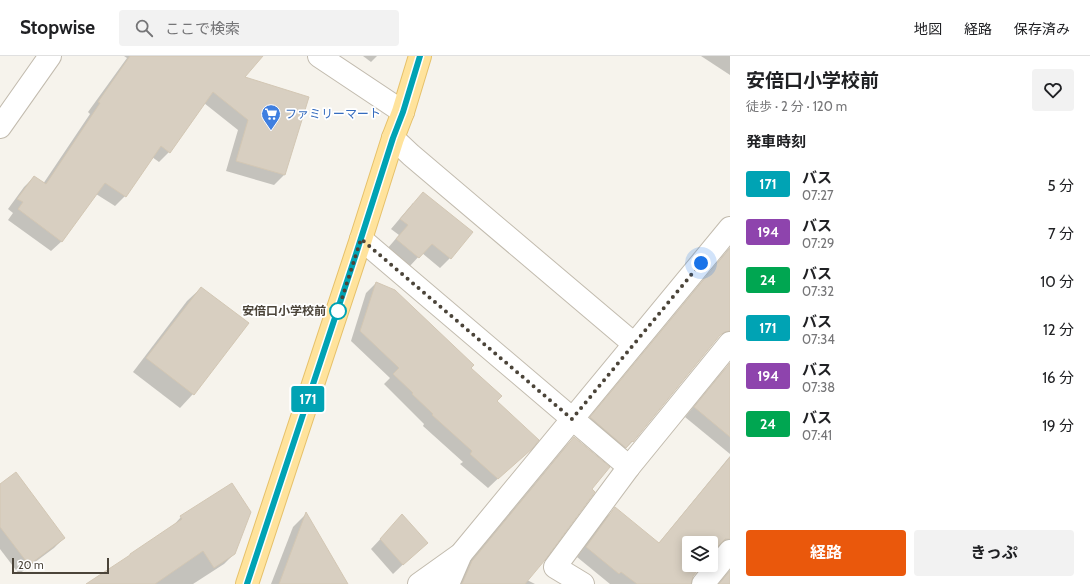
<!DOCTYPE html>
<html lang="ja">
<meta charset="utf-8">
<style>
body{margin:0;font-family:Cabin,"Noto Sans JP",sans-serif;background:#f2f2f2;color:#202124;height:100vh;display:flex;flex-direction:column;font-size:15px;white-space:nowrap}
*{box-sizing:border-box;margin:0}
p{font-size:13px;color:#757577}
.icon{flex:none;width:22px;height:22px;fill:none;stroke:currentColor;stroke-width:2;stroke-linecap:round;stroke-linejoin:round}
.map{position:relative;flex:1;overflow:hidden}
.sheet{display:flex;flex-direction:column;background:#fff;width:360px}
.sheet>*{flex:none}
.badge{padding:0 8px;border-radius:3px;font-size:14px;line-height:26px}
.tools{position:absolute;left:682px;top:480px;display:grid;gap:8px}
.tools a{display:grid;place-items:center;width:36px;height:36px;border-radius:4px;background:#fff;box-shadow:0 2px 10px #0003;font-size:20px}
.scale{position:absolute;left:12px;bottom:10px;width:97px;box-sizing:border-box;padding-left:4px;border:2px solid #4b4439;border-top:0;font-size:11px;line-height:14px;white-space:nowrap;color:#4b4439;-webkit-text-stroke:3px #fff;paint-order:stroke}
.you{position:absolute;width:20px;height:20px;margin:-10px;border:3px solid #fff;border-radius:50%;background:#1a73e8;box-shadow:0 0 0 6px #1a73e833}
.map>.badge{position:absolute;translate:-50% -50%;box-shadow:0 0 0 2px #fff}
h2{padding:0 16px;font-size:15px;line-height:36px}
.round{display:grid;place-items:center;flex:none;width:42px;height:42px;border-radius:4px;background:#f2f2f2}
.head{display:flex;align-items:center;justify-content:space-between;height:68px;padding:0 16px}
h1{font-size:19px;font-weight:700;line-height:30px}
.button{display:flex;gap:8px;margin-top:auto;padding:8px 16px}
.button a{flex:1;height:46px;border-radius:4px;background:#ea580c;color:#fff;font-size:16px;font-weight:700;line-height:46px;text-align:center}
.button a+a{background:#f2f2f2;color:#202124}
ul{padding:0;list-style:none}
li{display:flex;align-items:center;gap:12px;height:48px;padding:0 16px}
li div{flex:1}
li b{display:block;font-size:15px}
li em{font-style:normal}
li .badge{min-width:44px;font-weight:700;text-align:center}
header{display:flex;align-items:center;gap:24px;box-sizing:border-box;height:56px;padding:0 20px;background:#fff;border-bottom:1px solid #e0e0e0}
header strong{font-size:19px}
nav{display:flex;gap:22px;margin-inline-start:auto;font-size:14px}
.search{width:280px;height:36px;background:#f2f2f2;display:flex;align-items:center;gap:10px;box-sizing:border-box;padding:0 14px;border-radius:4px;color:#757577;font-size:15px}
main{display:flex;flex:1;min-height:0}
.map>svg:first-child{display:block}
.shadow{fill:#0003}
.building{fill:#d8cfc1;stroke:#d3c7b4}
.lines{fill:none;stroke-linecap:round;stroke-linejoin:round}
.minor-casing{stroke:#c2bbae;stroke-width:24}
.primary-casing{stroke:#e6c16a;stroke-width:24}
.minor{stroke:#fff;stroke-width:22}
.primary{stroke:#ffe39c;stroke-width:22}
.line-casing{stroke:#fff;stroke-width:9}
.line{stroke:#00a3b4;stroke-width:6}
.walk{stroke:#4b4439;stroke-width:4;stroke-dasharray:0 7.2}
.stop-dot{fill:#fff;stroke:#00a3b4;stroke-width:2}
.labels{text-anchor:middle;stroke-width:3.5;stroke-linejoin:round;paint-order:stroke}
.shop-label{font-size:12px;fill:#366cbe;stroke:#fff;text-anchor:start}
.stop-label{font-size:12px;font-weight:bold;fill:#4b4439;stroke:#fff;text-anchor:end}
</style>
<header>
<strong>Stopwise</strong>
<div class="search"><svg class="icon" aria-label="search" viewBox="0 0 24 24"><circle cx="10" cy="10" r="6"/><path d="M15 15l6 6"/></svg>ここで検索</div>
<nav><a>地図</a><a>経路</a><a>保存済み</a></nav>
</header>
<main>
<div class="map">
<svg width="730" height="528" viewBox="0 0 730 528">
<rect width="100%" height="100%" fill="#f6f3ec"/>
<g class="shadow">
<polygon points="124,0 249,0 243,22 284,119 274,129 226,115 238,74 204,47 169,96 159,106 152,101 125,140 115,150 96,138 62,185 51,195 8,164 13,157 8,153 24,131 34,121 43,128 90,58 88,56 127,2"/>
<polygon points="363,0 377,0 371,6"/>
<polygon points="701,0 730,0 730,19"/>
<polygon points="413,147 450,202 440,212 422,197 409,211 387,193 399,179 391,173"/>
<polygon points="730,191 730,254 633,385 623,395 581,372"/>
<polygon points="376,227 470,312 496,346 521,401 488,432 460,408 463,406 423,370 424,368 384,328 390,322 351,285 366,237"/>
<polygon points="201,232 193,338 180,352 133,316 187,245"/>
<polygon points="730,308 730,398 685,361 721,317"/>
<polygon points="574,382 590,433 527,524 535,528 457,528 462,515 564,392"/>
<polygon points="730,400 730,497 722,492 715,493 711,497 711,487 689,487 689,509 701,509 692,520 690,528 610,528 577,501 605,462 615,453 658,488"/>
<polygon points="0,430 64,482 54,492 19,518 0,493"/>
<polygon points="306,458 347,528 271,528 293,471"/>
<polygon points="402,460 416,496 393,518 371,493"/>
<polygon points="181,461 234,498 224,508 193,528 89,528 172,471"/>
<polygon points="730,514 730,528 718,528"/>
</g>
<g class="building">
<polygon points="130,0 263,0 245,21 309,41 285,119 236,105 248,64 213,36 170,97 161,90 126,141 105,127 62,186 18,153 23,146 17,143 34,120 46,128 100,47 98,46"/>
<polygon points="423,136 473,176 451,203 432,188 419,202 396,183 408,169 400,163"/>
<polygon points="730,192 730,275 725,276 720,279 633,386 632,385 626,392 590,361"/>
<polygon points="376,226 395,234 474,309 471,312 502,340 497,345 539,384 533,392 498,423 470,398 472,395 432,359 433,358 412,338 413,337 393,318 399,312 360,275"/>
<polygon points="201,231 249,267 194,339 146,302"/>
<polygon points="730,307 730,381 694,351"/>
<polygon points="574,381 610,411 592,433 595,436 545,504 525,528 462,528 472,505"/>
<polygon points="730,401 730,483 725,483 721,487 711,498 711,487 689,487 689,509 702,509 693,520 691,528 637,528 621,516 619,518 586,491 615,451 659,487"/>
<polygon points="16,416 65,482 29,509 0,471 0,428"/>
<polygon points="232,427 251,456 235,498 214,512 203,495 155,528 86,528 130,499 130,498 182,463 180,460"/>
<polygon points="306,456 348,528 279,528"/>
<polygon points="402,458 428,487 403,509 380,483"/>
<polygon points="730,515 730,528 719,528"/>
</g>
<g class="lines">
<defs>
<g id="minor">
<polyline points="319,0 403,56"/>
<polyline points="0,71 50,0"/>
<polyline points="393,82 411,99 634,288"/>
<polyline points="361,183 629,411"/>
<polyline points="419,528 461,498 730,172"/>
<polyline points="448,528 461,498"/>
<polyline points="583,528 555,511 629,411 730,287"/>
<polyline points="703,528 730,495"/>
</g>
<polyline id="primary" points="247,528 361,183 393,82 403,56 420,0"/>
</defs>
<use href="#minor" class="minor-casing"/>
<use href="#primary" class="primary-casing"/>
<use href="#minor" class="minor"/>
<use href="#primary" class="primary"/>
</g>
<g class="lines">
<defs>
<polyline id="line" points="247,528 356,198 393,82 403,56 420,0"/>
</defs>
<use href="#line" class="line-casing"/>
<use href="#line" class="line"/>
<polyline class="walk" points="338,255 361,183 572,363 701,207"/>
</g>
<defs>
<symbol id="supermarket-pin" viewBox="-11 -11 22 30"><path d="M0 17L-7.5 6A9.5 9.5 0 1 1 7.5 6Z" fill="#3f7fe0" stroke="#fff"/><path d="M-6-5.5h2.5l.6 2H6L4.5 2H-2.5L-4.4-4H-6ZM-1.5 3.2a1.3 1.3 0 1 0 .1 0ZM3 3.2a1.3 1.3 0 1 0 .1 0Z" fill="#fff"/></symbol>
</defs>
<g fill-rule="evenodd">
<use href="#supermarket-pin" x="260" y="47" width="22" height="30"/>
</g>
<circle class="stop-dot" cx="338" cy="255" r="8"/>
<g class="labels">
<g class="shop-label">
<text x="285" y="62">ファミリーマート</text>
</g>
<g class="stop-label">
<text x="326" y="259">安倍口小学校前</text>
</g>
</g>
</svg>
<div class="tools">
<a><svg class="icon" aria-label="layers" viewBox="0 0 24 24"><path d="M12 4l9 5-9 5-9-5zM3 14l9 5 9-5"/></svg></a>
</div>
<div class="scale">20 m</div>
<div class="you" style="left:701px;top:207px"></div>
<b class="badge" style="left:308px;top:343px;background:#00a3b4;color:#fff">171</b>
</div>
<section class="sheet">
<div class="head"><div><h1>安倍口小学校前</h1><p>徒歩 · 2 分 · 120 m</p></div><a class="round"><svg class="icon" aria-label="heart" viewBox="0 0 24 24"><path d="M12 20l-8-8c-3-5 5-10 8-4 3-6 11-1 8 4z"/></svg></a></div>
<h2>発車時刻</h2>
<ul>
<li><span class="badge" style="background:#00a3b4;color:#fff">171</span><div><b>バス</b><p>07:27</p></div><em>5 分</em></li>
<li><span class="badge" style="background:#8e44ad;color:#fff">194</span><div><b>バス</b><p>07:29</p></div><em>7 分</em></li>
<li><span class="badge" style="background:#00a651;color:#fff">24</span><div><b>バス</b><p>07:32</p></div><em>10 分</em></li>
<li><span class="badge" style="background:#00a3b4;color:#fff">171</span><div><b>バス</b><p>07:34</p></div><em>12 分</em></li>
<li><span class="badge" style="background:#8e44ad;color:#fff">194</span><div><b>バス</b><p>07:38</p></div><em>16 分</em></li>
<li><span class="badge" style="background:#00a651;color:#fff">24</span><div><b>バス</b><p>07:41</p></div><em>19 分</em></li>
</ul>
<div class="button"><a>経路</a><a>きっぷ</a></div>
</section>
</main>
